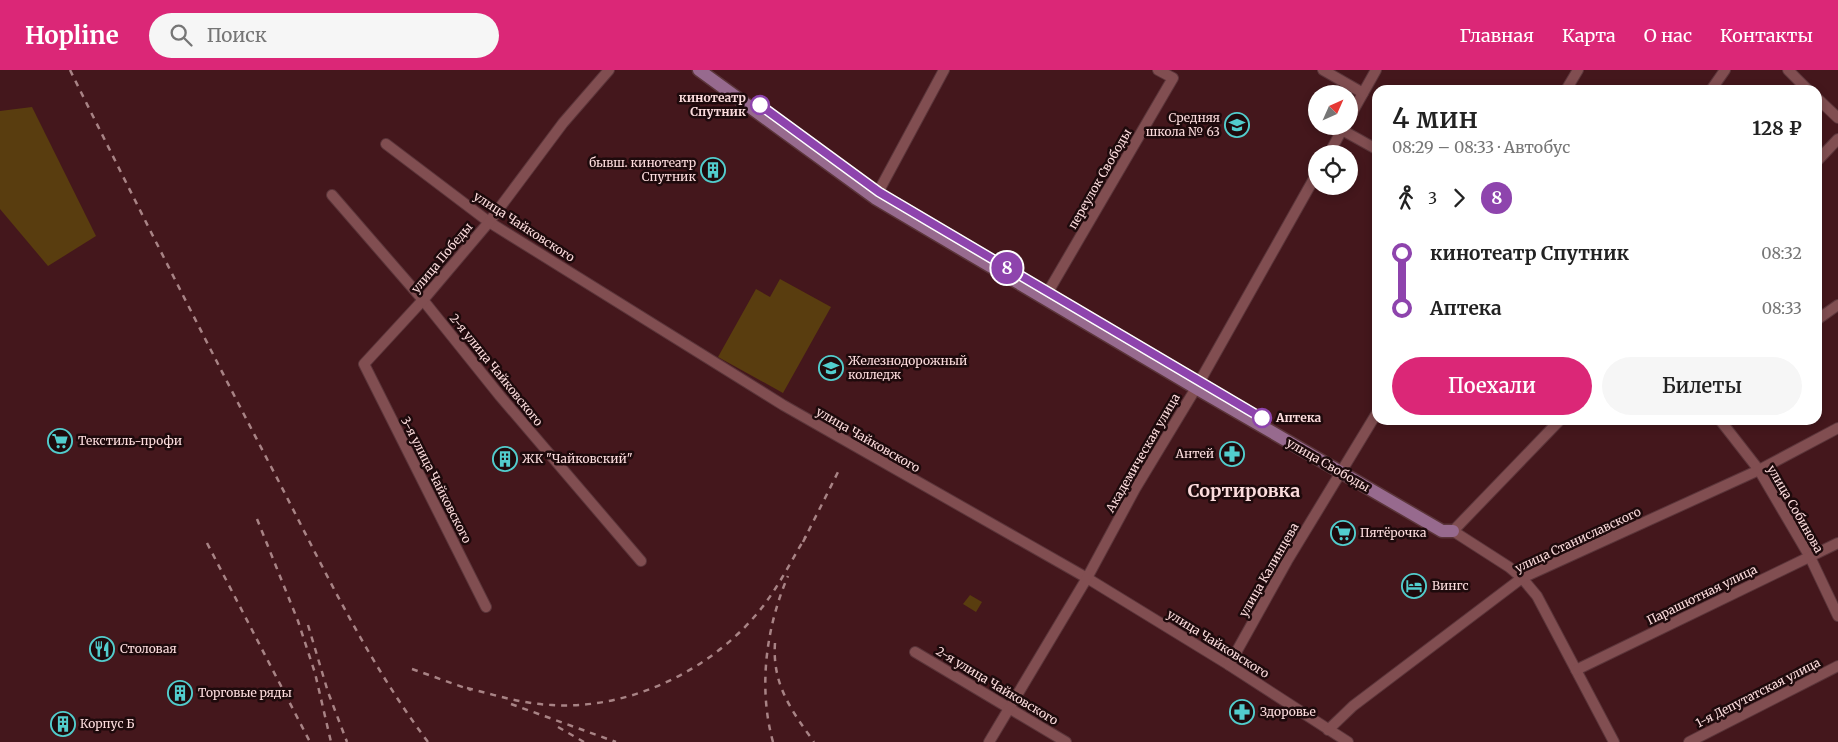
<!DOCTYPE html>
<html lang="ru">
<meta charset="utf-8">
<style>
body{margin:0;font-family:Merriweather,serif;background:#f6f6f6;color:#222;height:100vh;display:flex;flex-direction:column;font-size:19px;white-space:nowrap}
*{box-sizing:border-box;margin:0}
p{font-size:16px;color:#767676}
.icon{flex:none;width:28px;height:28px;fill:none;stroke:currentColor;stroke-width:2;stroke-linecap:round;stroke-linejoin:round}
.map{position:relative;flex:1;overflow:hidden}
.drawer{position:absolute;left:1372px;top:15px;width:450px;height:340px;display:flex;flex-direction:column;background:#fff;border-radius:15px;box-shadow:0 2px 8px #0003}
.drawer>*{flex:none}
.badge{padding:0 10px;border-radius:16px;font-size:18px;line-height:32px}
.needle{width:32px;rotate:45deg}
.buttons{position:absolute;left:1308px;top:15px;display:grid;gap:10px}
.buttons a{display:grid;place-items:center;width:50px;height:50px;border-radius:50%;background:#fff;box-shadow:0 2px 8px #0003;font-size:25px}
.map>.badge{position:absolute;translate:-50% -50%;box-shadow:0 0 0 2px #fff}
.legs{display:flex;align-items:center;gap:8px;height:55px;padding:0 20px;font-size:16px}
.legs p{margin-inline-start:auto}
.summary{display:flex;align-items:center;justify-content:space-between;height:85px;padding:0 20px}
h1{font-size:28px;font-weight:600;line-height:38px}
.primary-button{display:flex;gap:10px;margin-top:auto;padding:10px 20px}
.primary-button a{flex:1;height:58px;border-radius:30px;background:#db2777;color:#fff;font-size:20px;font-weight:600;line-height:58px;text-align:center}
.primary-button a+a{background:#f6f6f6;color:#222}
ul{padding:0 20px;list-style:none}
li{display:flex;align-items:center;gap:18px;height:55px;font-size:19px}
li i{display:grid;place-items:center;width:8px;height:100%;margin:0 6px;background:currentColor}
li i::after{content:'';width:12px;height:12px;margin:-6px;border:4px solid;border-radius:50%;background:#fff}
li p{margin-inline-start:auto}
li:first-child i{background:linear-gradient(#0000 50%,currentColor 0)}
li:last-child i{background:linear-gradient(currentColor 50%,#0000 0)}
header{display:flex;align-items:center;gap:30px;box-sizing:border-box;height:70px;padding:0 25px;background:#db2777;color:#fff}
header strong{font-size:24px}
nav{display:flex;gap:28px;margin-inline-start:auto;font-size:18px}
.search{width:350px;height:45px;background:#f6f6f6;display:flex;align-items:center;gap:12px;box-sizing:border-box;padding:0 18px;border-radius:28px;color:#767676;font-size:19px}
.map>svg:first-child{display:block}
.green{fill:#593d0f}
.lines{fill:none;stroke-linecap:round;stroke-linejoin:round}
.minor-casing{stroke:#5b353a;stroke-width:12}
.major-casing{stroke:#5b353a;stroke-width:15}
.minor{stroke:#814e51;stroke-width:10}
.major{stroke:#976a8e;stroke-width:12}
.rail{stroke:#a88385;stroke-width:2.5;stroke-dasharray:6 6;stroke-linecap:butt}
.line-1-casing{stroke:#fff;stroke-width:11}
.line-1{stroke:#8e44ad;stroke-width:8}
.stop-1-dot{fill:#fff;stroke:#8e44ad;stroke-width:2.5}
.labels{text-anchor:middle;stroke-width:5;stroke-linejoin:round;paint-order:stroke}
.stop-label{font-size:12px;font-weight:bold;fill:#fcdcdd;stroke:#1e0a0c;text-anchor:end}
.poi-label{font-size:12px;fill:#fcdcdd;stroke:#1e0a0c;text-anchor:start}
.street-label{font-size:12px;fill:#fcdcdd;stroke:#1e0a0c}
.district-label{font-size:18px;font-weight:bold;fill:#fcdcdd;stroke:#1e0a0c}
</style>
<header>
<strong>Hopline</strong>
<div class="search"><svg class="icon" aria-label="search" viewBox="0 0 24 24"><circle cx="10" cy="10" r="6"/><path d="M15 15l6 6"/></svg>Поиск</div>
<nav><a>Главная</a><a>Карта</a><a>О нас</a><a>Контакты</a></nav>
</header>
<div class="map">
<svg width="1838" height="672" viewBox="0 0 1838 672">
<rect width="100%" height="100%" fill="#44171c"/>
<g class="green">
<polygon points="32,37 96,166 48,196 0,139 0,41"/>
<polygon points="780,209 831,237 783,323 718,287 756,219 770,227"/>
<polygon points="970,525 982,532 976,542 963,534"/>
</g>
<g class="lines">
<defs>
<g id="minor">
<polyline points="1323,0 1363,23"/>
<polyline points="1788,0 1808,20"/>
<polyline points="1566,20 1578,0"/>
<polyline points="1711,20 1725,0"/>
<polyline points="1818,29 1838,48"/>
<polyline points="1349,48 1376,0"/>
<polyline points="1342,60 1378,80"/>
<polyline points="386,74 489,152 783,335 1087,508 1229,595 1348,672"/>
<polyline points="1329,84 1344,56"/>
<polyline points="1818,90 1838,69"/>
<polyline points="332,125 423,230 500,326 641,491"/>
<polyline points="875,128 944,0"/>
<polyline points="1048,222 1173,8 1158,0"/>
<polyline points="1818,249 1838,235"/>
<polyline points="1560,350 1453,461 1509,497 1522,508 1537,526 1614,672"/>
<polyline points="1720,350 1759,400 1810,487 1838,546"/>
<polyline points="486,537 364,294 423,230 489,152 563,53 609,0"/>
<polyline points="915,582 1066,672"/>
<polyline points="1229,595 1287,491 1378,341"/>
<polyline points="1576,600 1838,473"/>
<polyline points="1328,660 1353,636 1522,508 1759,400 1838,358"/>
<polyline points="989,672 1087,508 1135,419 1196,318 1316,105"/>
<polyline points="1689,672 1838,596"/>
</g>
<polyline id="major" points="699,0 875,128 1196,318 1442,461 1453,461"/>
</defs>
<use href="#minor" class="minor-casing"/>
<use href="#major" class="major-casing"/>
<use href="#minor" class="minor"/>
<use href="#major" class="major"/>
<g class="rail">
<path d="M70,0C138,137 207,274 278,410C324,499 367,591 428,672"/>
<polyline points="257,449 298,551 315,603 331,672"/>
<polyline points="803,472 840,398"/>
<polyline points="207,473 310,672"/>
<polyline points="308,555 328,622 347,672"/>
<path d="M775,573C772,614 791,640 814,672"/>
<polyline points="412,599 471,620"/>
<path d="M467,618C495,625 523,634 552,635C627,640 707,602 755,546C776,522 790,493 806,466"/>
<polyline points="511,634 616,672"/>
<polyline points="558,657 584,672"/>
<path d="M773,672C758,618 766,557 788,506"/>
</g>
</g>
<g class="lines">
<defs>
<polyline id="line-1" points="760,35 879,122 1262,348"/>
</defs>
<use href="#line-1" class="line-1-casing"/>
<use href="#line-1" class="line-1"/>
</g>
<defs>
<symbol id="school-ring" viewBox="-11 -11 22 22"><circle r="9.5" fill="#1e0a0c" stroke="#52cdcd" stroke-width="1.5"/><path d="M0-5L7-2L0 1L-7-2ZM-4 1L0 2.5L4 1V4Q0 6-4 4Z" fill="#52cdcd"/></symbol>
<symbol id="building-ring" viewBox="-11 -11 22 22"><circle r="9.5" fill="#1e0a0c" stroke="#52cdcd" stroke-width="1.5"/><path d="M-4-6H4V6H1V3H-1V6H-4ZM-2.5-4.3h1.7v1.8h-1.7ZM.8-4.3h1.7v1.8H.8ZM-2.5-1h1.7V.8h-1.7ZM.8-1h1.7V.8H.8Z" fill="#52cdcd"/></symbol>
<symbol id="university-ring" viewBox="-11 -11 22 22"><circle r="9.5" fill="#1e0a0c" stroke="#52cdcd" stroke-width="1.5"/><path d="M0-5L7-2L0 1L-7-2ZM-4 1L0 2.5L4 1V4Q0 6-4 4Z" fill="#52cdcd"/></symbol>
<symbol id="supermarket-ring" viewBox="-11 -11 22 22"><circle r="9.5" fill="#1e0a0c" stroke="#52cdcd" stroke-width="1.5"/><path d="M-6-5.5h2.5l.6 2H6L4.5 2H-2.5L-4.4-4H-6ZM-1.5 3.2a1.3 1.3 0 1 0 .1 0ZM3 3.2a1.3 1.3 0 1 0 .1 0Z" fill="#52cdcd"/></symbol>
<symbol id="pharmacy-ring" viewBox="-11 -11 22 22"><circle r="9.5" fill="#1e0a0c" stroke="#52cdcd" stroke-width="1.5"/><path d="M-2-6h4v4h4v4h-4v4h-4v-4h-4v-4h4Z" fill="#52cdcd"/></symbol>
<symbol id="hotel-ring" viewBox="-11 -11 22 22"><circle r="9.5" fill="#1e0a0c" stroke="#52cdcd" stroke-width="1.5"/><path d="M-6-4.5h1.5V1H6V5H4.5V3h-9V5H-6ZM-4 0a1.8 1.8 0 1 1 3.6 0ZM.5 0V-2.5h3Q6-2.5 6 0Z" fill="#52cdcd"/></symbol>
<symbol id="restaurant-ring" viewBox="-11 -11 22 22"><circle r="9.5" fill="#1e0a0c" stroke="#52cdcd" stroke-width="1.5"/><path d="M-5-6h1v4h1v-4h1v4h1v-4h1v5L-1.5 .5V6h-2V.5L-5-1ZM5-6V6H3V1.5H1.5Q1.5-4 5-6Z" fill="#52cdcd"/></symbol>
</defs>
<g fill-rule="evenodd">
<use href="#school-ring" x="1223" y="41" width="28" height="28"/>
<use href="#building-ring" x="699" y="86" width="28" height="28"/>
<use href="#university-ring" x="817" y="284" width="28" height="28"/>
<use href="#supermarket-ring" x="46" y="357" width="28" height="28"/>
<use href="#pharmacy-ring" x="1218" y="370" width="28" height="28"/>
<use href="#building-ring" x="491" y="375" width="28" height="28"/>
<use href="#supermarket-ring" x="1329" y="449" width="28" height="28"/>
<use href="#hotel-ring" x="1400" y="502" width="28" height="28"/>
<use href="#restaurant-ring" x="88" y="565" width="28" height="28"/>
<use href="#building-ring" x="166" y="609" width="28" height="28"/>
<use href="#pharmacy-ring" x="1228" y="628" width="28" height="28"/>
<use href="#building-ring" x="49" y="640" width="28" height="28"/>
</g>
<g class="stop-1-dot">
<circle cx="760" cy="35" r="9"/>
<circle cx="1262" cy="348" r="9"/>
</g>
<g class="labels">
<g class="stop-label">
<text x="746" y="32">кинотеатр<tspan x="746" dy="14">Спутник</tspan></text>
<text x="1276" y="352" text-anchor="start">Аптека</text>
</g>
<g class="poi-label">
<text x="1220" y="52" text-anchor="end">Средняя<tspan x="1220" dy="14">школа № 63</tspan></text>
<text x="696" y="97" text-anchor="end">бывш. кинотеатр<tspan x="696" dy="14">Спутник</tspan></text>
<text x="848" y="295">Железнодорожный<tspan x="848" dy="14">колледж</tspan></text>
<text x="78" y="375">Текстиль-профи</text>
<text x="1214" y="388" text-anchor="end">Антей</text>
<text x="522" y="393">ЖК "Чайковский"</text>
<text x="1360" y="467">Пятёрочка</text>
<text x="1432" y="520">Вингс</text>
<text x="120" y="583">Столовая</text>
<text x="198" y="627">Торговые ряды</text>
<text x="1260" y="646">Здоровье</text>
<text x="80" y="658">Корпус Б</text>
</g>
<g class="street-label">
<text transform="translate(1100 109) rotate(-60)" y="4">переулок Свободы</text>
<text transform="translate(524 157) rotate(33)" y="4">улица Чайковского</text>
<text transform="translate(442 188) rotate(-50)" y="4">улица Победы</text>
<text transform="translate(496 300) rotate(51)" y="4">2-я улица Чайковского</text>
<text transform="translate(868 370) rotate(30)" y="4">улица Чайковского</text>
<text transform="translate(1143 383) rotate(-60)" y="4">Академическая улица</text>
<text transform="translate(1328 395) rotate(30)" y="4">улица Свободы</text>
<text transform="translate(436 410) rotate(63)" y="4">3-я улица Чайковского</text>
<text transform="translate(1795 439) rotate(60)" y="4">улица Собинова</text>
<text transform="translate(1578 470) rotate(-25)" y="4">улица Станиславского</text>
<text transform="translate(1269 500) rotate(-60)" y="4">улица Калинцева</text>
<text transform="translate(1702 525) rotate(-26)" y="4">Парашютная улица</text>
<text transform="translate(1218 574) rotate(32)" y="4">улица Чайковского</text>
<text transform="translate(997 616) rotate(31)" y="4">2-я улица Чайковского</text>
<text transform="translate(1758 623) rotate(-27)" y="4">1-я Депутатская улица</text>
</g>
<g class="district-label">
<text x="1244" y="427">Сортировка</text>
</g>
</g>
</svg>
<div class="buttons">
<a><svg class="needle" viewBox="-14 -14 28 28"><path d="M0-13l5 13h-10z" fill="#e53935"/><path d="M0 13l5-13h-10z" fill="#767676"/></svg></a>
<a><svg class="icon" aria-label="locate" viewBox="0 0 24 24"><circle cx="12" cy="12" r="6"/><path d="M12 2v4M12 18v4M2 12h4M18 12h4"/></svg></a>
</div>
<b class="badge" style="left:1007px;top:198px;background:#8e44ad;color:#fff">8</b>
<section class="drawer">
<div class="summary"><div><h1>4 мин</h1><p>08:29 – 08:33 · Автобус</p></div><b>128 ₽</b></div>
<div class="legs"><svg class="icon" aria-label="walk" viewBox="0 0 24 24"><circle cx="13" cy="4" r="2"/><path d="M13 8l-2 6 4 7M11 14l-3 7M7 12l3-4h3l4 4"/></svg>3<svg class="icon" aria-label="forward" viewBox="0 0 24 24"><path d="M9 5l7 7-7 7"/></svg><b class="badge" style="background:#8e44ad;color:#fff">8</b></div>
<ul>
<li><i style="color:#8e44ad"></i><b>кинотеатр Спутник</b><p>08:32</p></li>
<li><i style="color:#8e44ad"></i><b>Аптека</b><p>08:33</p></li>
</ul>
<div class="primary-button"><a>Поехали</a><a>Билеты</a></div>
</section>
</div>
